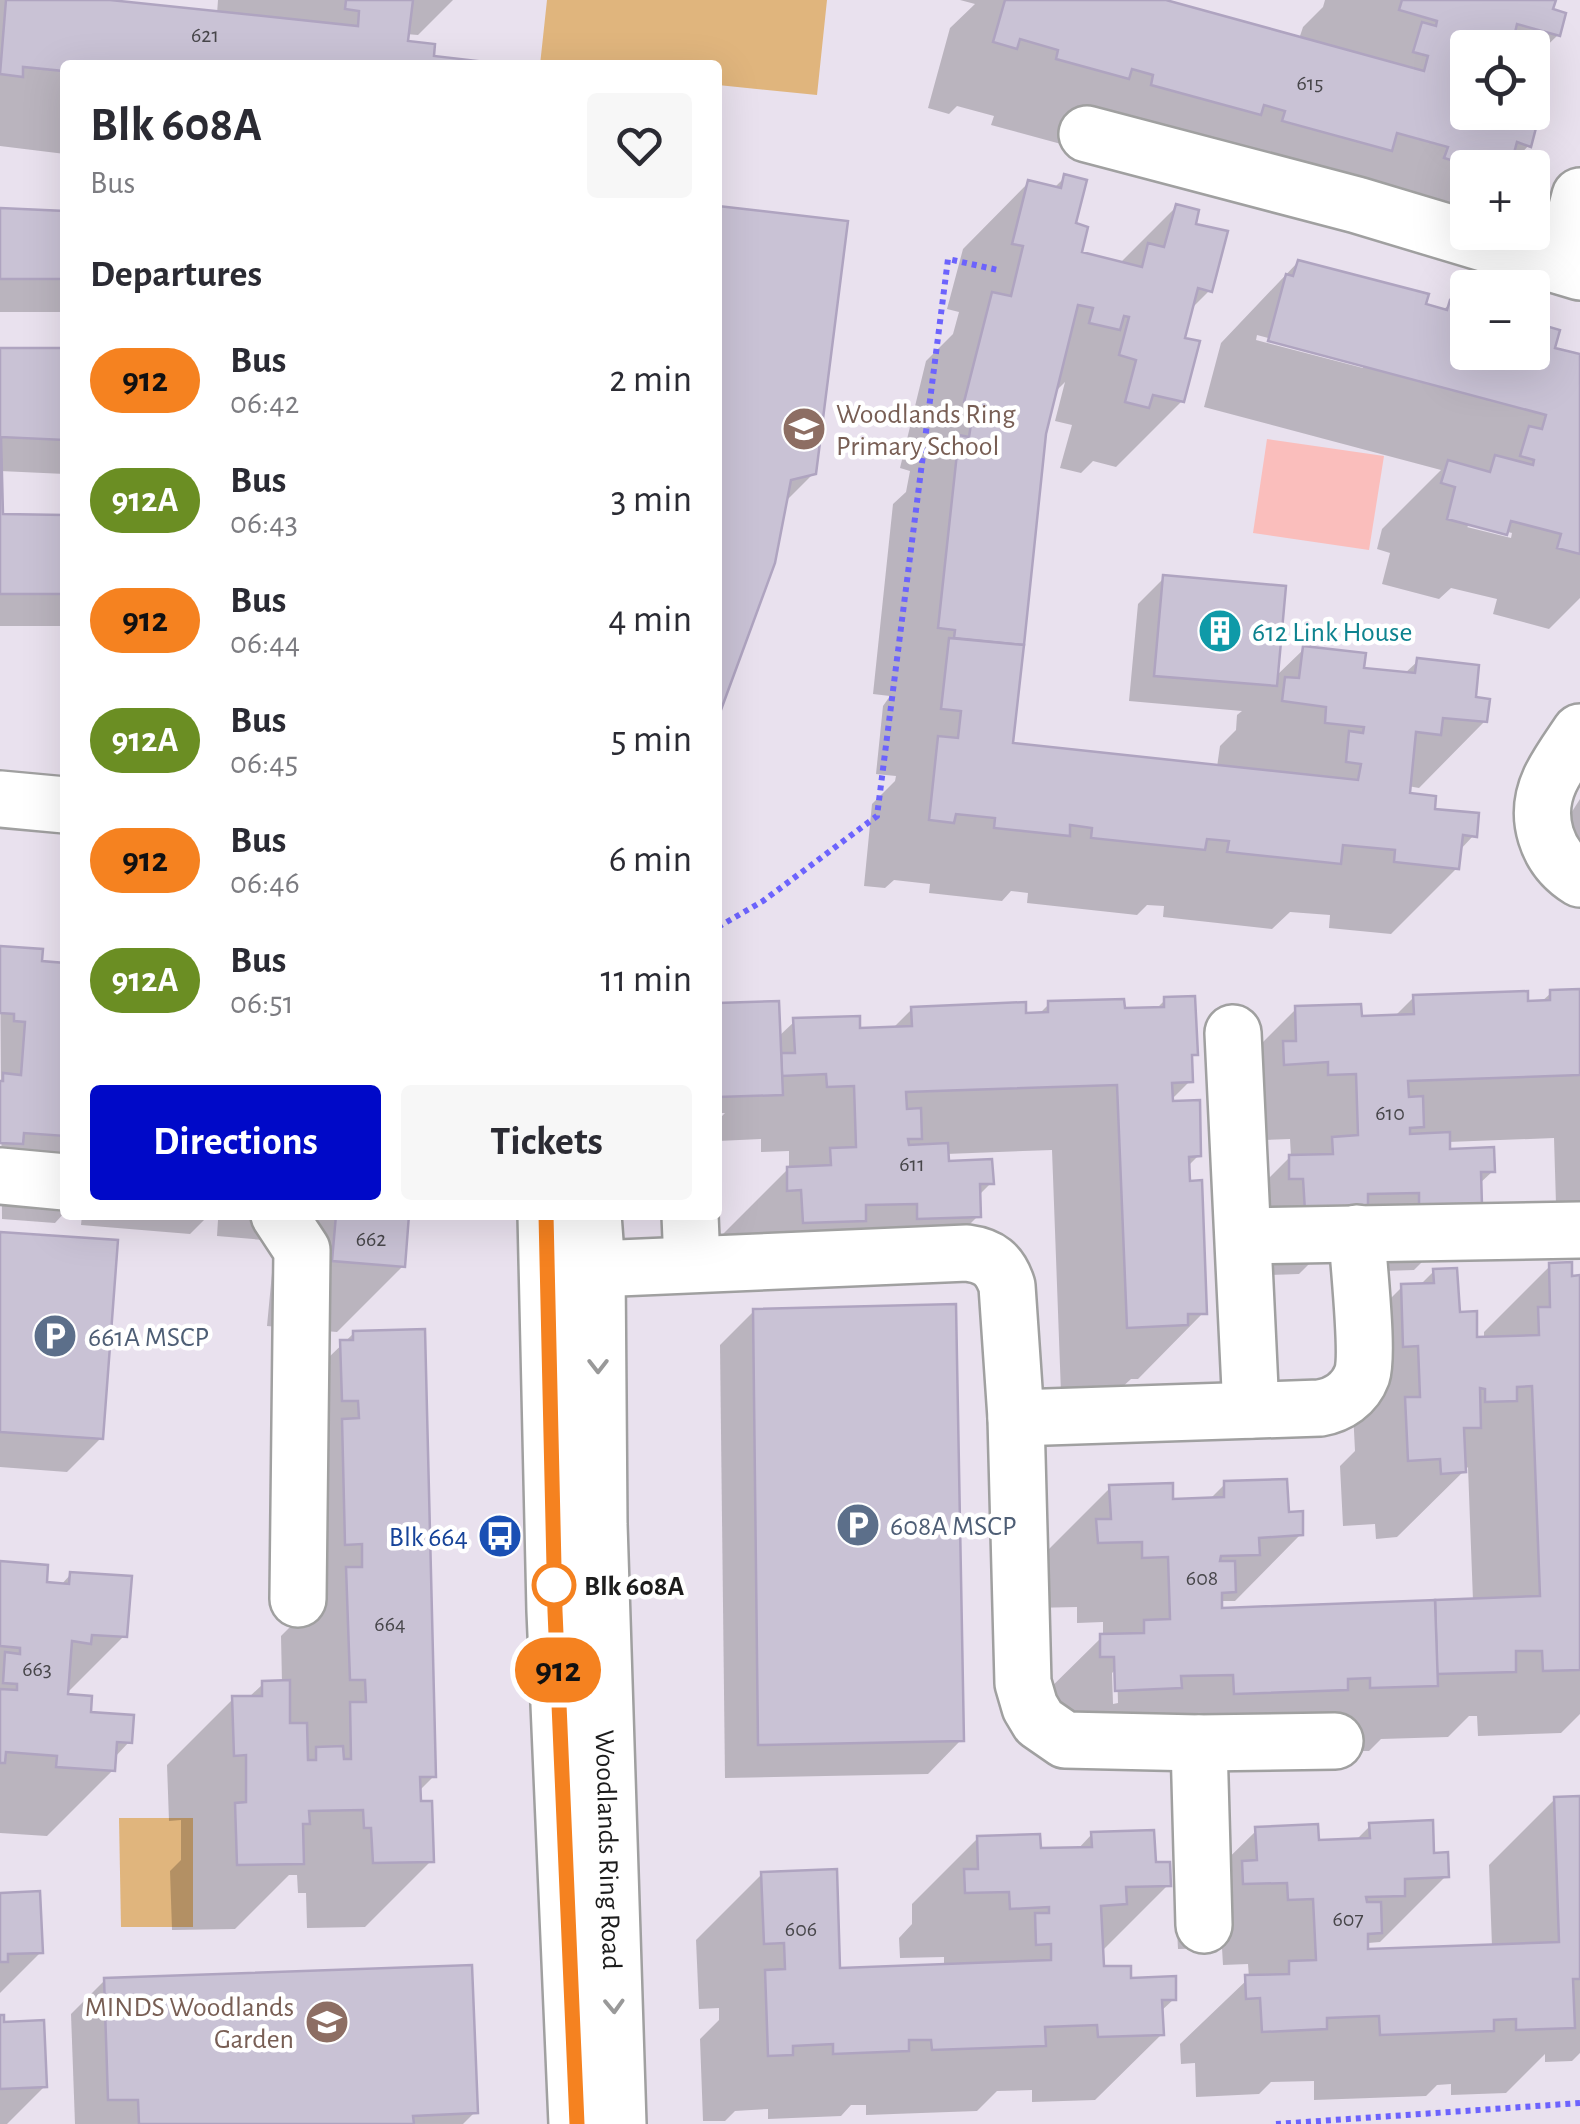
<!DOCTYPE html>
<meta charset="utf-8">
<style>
body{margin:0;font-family:"Alegreya Sans",sans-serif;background:#f7f7f7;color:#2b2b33;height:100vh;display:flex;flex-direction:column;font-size:38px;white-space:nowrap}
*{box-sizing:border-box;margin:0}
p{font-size:32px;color:#7c7c81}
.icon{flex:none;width:55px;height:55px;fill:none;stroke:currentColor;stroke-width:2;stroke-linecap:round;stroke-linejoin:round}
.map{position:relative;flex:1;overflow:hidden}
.panel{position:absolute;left:60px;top:60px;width:662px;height:1160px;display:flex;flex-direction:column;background:#fff;border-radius:10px;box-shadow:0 10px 40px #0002}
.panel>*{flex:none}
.badge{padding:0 20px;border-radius:32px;font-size:35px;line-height:65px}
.controls{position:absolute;left:1450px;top:30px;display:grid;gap:20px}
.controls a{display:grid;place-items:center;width:100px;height:100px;border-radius:10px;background:#fff;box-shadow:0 10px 40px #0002;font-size:50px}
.map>.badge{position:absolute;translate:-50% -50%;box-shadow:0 0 0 5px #fff}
h2{padding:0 30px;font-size:38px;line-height:90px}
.round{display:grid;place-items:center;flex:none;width:105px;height:105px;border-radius:10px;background:#f7f7f7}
.head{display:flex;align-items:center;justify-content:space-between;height:170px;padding:0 30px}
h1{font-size:48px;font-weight:700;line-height:75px}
.primary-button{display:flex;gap:20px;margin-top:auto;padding:20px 30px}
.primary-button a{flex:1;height:115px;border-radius:10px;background:#0009c8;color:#fff;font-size:40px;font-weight:700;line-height:115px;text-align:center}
.primary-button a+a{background:#f7f7f7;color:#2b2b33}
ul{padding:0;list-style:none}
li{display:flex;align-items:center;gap:30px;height:120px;padding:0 30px}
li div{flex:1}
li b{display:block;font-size:38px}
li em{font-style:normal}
li .badge{min-width:110px;font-weight:700;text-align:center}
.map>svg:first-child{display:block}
.park{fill:#fabebc}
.pitch{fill:#e0b57d}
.shadow{fill:#0003;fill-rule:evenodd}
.building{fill:#c9c2d5;stroke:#afa4c0;stroke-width:2.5}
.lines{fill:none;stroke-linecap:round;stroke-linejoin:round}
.minor-casing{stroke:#a0a0a0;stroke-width:60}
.path{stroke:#6c63fd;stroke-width:6;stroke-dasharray:5 5;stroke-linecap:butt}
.minor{stroke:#fff;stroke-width:55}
.oneway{stroke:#999}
.line-casing{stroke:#fff;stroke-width:22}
.line{stroke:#f58220;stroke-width:15}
.stop-dot{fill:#fff;stroke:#f58220;stroke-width:5}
.labels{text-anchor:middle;stroke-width:9;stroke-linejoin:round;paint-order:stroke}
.number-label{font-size:22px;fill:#47464a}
.education-label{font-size:28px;fill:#785e54;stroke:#fff;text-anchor:start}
.culture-label{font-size:28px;fill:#0d838f;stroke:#fff;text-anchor:start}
.service-label{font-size:28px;fill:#4e5e75;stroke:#fff;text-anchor:start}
.transit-label{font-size:28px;fill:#164399;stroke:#fff;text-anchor:end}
.stop-label{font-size:28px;font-weight:bold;fill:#1c1c1c;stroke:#fff;text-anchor:start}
.street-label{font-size:28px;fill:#1c1c1c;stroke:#fff}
</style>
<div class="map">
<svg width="1580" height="2124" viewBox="0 0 1580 2124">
<rect width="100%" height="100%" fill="#e9e1ee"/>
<polygon class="park" points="1267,439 1384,456 1369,550 1253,533"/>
<g class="pitch">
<polygon points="547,0 827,0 817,95 718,85 718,65 540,65"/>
<polygon points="119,1818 193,1818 193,1927 121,1927"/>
</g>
<g class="shadow">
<polygon points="0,0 86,0 217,14 218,0 453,0 418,35 406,34 405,43 432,58 475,65 65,65 65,154 0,146"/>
<polygon points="960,0 1157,0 1299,39 1303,27 1323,7 1325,0 1553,0 1550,11 1558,35 1532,60 1532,48 1468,48 1468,112 1529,145 1508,168 1468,168 1468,213 1069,135 1061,144 991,125 994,116 957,106 949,114 928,108 950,28 975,4"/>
<polygon points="1065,177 1078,254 1119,264 1176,207 1192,226 1210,290 1189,311 1182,340 1182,401 1116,467 1093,461 1081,473 1060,468 1072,425 1055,421 1065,382 1054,393 1043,434 1010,746 1217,767 1220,746 1236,730 1237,715 1242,711 1129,701 1138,604 1164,578 1275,677 1304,649 1361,670 1404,674 1418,661 1473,699 1485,721 1419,788 1408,786 1407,795 1474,835 1459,851 1457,868 1391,934 1329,928 1330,915 1290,912 1272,929 1163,917 1164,906 1147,905 1137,915 1027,903 1028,893 1011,891 1002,901 929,893 930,884 894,880 885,888 864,886 872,804 895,781 896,776 876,774 883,706 890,696 873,694 893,504 906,492 910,471 900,468 926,361 953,334 959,312 947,309 963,249 1029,182 1053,189"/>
<polygon points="718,209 845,223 814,473 784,503 772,562 718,711"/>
<polygon points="0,211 65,214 65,312 0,312"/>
<path d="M1298,262L1442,311L1451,303L1468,352L1552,350L1580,357V598L1549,629L1493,614L1497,599L1451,588L1439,599L1382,584L1390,553L1377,549L1382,529L1441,470L1204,407L1221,343ZM1257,335L1363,363V368L1256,340ZM1472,523L1512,533L1511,538L1467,527Z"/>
<polygon points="0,350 65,351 65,474 0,471"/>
<polygon points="0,509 0,516 65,518 65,626 0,626"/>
<polygon points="1580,799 1580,862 1551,845"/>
<polygon points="0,948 39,963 65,965 65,1212 55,1223 2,1219"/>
<polygon points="1580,991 1580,1236 1557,1237 1554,1138 1448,1142 1448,1151 1493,1171 1479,1184 1480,1204 1414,1270 1354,1272 1353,1258 1315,1258 1299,1274 1240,1276 1223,1224 1291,1156 1290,1139 1263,1140 1230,1075 1296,1009 1360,1018 1394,1017 1414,997 1540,1003 1551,993"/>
<polygon points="1165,1000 1195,1054 1189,1060 1190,1081 1167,1104 1199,1155 1187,1167 1204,1312 1138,1379 1131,1379 1119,1390 1061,1393 1052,1150 946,1154 946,1163 991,1183 978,1196 978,1216 912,1282 722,1256 722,1235 789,1168 789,1151 761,1152 761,1139 718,1141 718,1120 725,1113 718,1113 718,1005 777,1003 778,1037 795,1021 858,1030 892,1029 912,1009 1038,1015 1049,1004 1122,1011 1155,1010"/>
<polygon points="82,1215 407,1215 403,1266 337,1332 267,1326 275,1241 217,1236 218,1220 205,1219 190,1234 81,1225"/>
<polygon points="0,1234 101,1438 67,1472 0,1467"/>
<path d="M1550,1266L1570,1278H1580V1714L1561,1733L1478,1736L1477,1716H1469L1448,1737L1381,1739L1369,1751L1113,1753L1035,1703L1103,1636V1622L1077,1623V1607L1032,1608L1044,1554L1110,1488L1171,1501L1209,1500L1225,1484L1286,1515L1301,1534L1235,1601H1223L1220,1611L1473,1601L1468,1467L1397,1537L1376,1539L1375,1524L1343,1526L1340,1466L1355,1451L1353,1411L1338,1412L1336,1353L1402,1287L1419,1286L1434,1271L1475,1339H1484V1332ZM1117,1668L1118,1703L1113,1704L1112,1673Z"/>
<polygon points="754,1311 961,1740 928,1774 725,1778 720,1345"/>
<polygon points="354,1333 434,1776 418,1792 431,1861 365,1927 307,1928 306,1893 298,1893 297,1875 289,1875 235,1929 172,1930 170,1871 181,1860 181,1820 169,1821 167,1765 233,1699 248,1698 263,1684 282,1683 281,1636 297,1620 275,1409"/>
<polygon points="0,1564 44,1584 60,1586 71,1574 124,1636 64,1696 129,1742 114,1758 113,1770 47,1836 0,1833"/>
<polygon points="1580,1798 1580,2053 1572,2061 1545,2062 1545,2054 1506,2093 1451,2095 1451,2084 1437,2085 1426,2096 1314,2100 1314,2081 1271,2082 1259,2094 1196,2097 1195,2063 1181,2064 1180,2044 1249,1978 1248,1964 1223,1965 1222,1948 1178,1949 1177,1929 1191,1916 1190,1896 1257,1830 1316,1842 1355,1841 1370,1826 1432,1856 1446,1876 1380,1942 1368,1943 1365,1952 1492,1947 1489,1865 1555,1799"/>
<polygon points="1092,1834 1154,1864 1168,1885 1101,1952 1101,1969 1174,1999 1160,2012 1162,2034 1095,2100 1032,2102 1032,2090 997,2091 977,2111 866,2115 866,2105 851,2105 841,2116 768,2119 768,2109 735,2111 725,2121 703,2121 700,2039 719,2020 719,2008 699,2009 696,1940 762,1874 838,1970 944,1966 944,1957 900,1958 899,1938 912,1924 912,1904 978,1838 1038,1851 1077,1850"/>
<polygon points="0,1895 41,1952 0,1993"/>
<polygon points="105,1980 475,2112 463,2124 75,2124 71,2014"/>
<polygon points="0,2018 1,2025 45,2086 7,2124 0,2124"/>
</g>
<g class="building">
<polygon points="6,0 110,0 358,26 359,11 345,9 346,0 413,0 408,41 435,44 434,56 478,61 478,65 65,65 65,81 63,71 23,67 23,77 0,74"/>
<polygon points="1005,0 1166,0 1424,71 1428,56 1413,52 1422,22 1436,26 1437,21 1399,10 1402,0 1556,0 1553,9 1566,13 1560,36 1517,24 1513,41 1488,34 1484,48 1468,48 1468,112 1495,112 1537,124 1531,147 1517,142 1510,168 1478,168 1444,158 1448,147 1397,133 1392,151 1282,121 1285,111 1264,105 1261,115 1151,85 1153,75 1132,69 1129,79 1056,59 1058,50 1020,39 1017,49 993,42"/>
<polygon points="1064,174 1087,180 1076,223 1088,227 1082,252 1142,267 1148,243 1164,247 1176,204 1199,210 1196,224 1228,231 1212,292 1198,288 1185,338 1200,341 1184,402 1153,395 1149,408 1125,402 1136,360 1119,355 1129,317 1124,316 1120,330 1089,323 1093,308 1078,305 1046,434 1024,645 954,638 955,630 938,628 959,435 969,437 974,405 964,402 992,292 1011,296 1023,246 1012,244 1028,180 1061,188"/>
<polygon points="718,206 848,221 816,474 791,480 775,563 718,718"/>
<polygon points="0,208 65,211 65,279 0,279"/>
<polygon points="1298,260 1429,294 1426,304 1447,310 1450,300 1468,305 1468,352 1532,352 1532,322 1560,330 1555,348 1580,354 1580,554 1557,548 1561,534 1511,521 1507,535 1447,519 1455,487 1441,483 1448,460 1490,472 1495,455 1533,465 1534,460 1520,456 1529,426 1542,429 1546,415 1268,341 1286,274 1293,276"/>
<polygon points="0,348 65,348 65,440 1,437 3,514 65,515 65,594 0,594"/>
<polygon points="1163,575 1286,586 1277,686 1154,676"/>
<polygon points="949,638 1024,645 1013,743 1358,780 1361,764 1346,762 1349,731 1363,733 1364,727 1325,723 1326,707 1282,701 1285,677 1299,678 1303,646 1366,653 1364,668 1415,673 1417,658 1479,665 1476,697 1490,699 1487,722 1443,718 1441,735 1416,732 1410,793 1436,796 1435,809 1479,813 1477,837 1463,835 1459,869 1394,862 1395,850 1343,845 1341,864 1227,852 1229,841 1207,839 1205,850 1091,838 1092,828 1070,825 1070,836 994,828 995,818 956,814 954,823 929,820 938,736 958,738 961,711 941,709"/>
<polygon points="0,946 43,949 42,961 65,963 65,1136 24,1133 23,1144 0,1143 0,1081 3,1081 3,1073 21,1075 25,1022 14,1021 14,1014 0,1013"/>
<polygon points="1580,989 1580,1075 1408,1081 1409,1097 1423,1096 1424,1127 1410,1128 1410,1134 1450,1132 1450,1149 1494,1147 1495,1172 1481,1172 1482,1205 1419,1207 1419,1193 1368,1194 1368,1209 1305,1211 1303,1179 1289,1179 1289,1155 1333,1154 1332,1137 1358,1135 1356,1074 1328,1075 1328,1062 1284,1065 1283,1041 1296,1041 1295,1006 1361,1004 1362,1016 1414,1014 1413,995 1528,991 1528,1001 1550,1000 1550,990"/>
<polygon points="1195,996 1198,1055 1192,1055 1193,1082 1172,1083 1173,1101 1200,1100 1201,1156 1189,1157 1190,1181 1202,1180 1207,1314 1188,1314 1188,1325 1127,1328 1117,1085 906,1092 907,1109 921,1108 922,1139 908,1139 909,1145 948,1143 949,1161 992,1159 994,1184 980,1184 981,1217 917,1219 917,1204 866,1205 866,1221 803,1223 801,1190 787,1191 787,1167 831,1165 830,1148 856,1147 854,1086 827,1087 826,1074 782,1076 781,1053 795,1053 793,1018 860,1016 860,1028 912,1026 911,1007 1026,1002 1026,1013 1048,1012 1048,1001 1124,999 1125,1008 1164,1007 1164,997"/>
<polygon points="779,1001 783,1095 718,1097 718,1003"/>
<polygon points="336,1215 409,1215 405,1267 332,1261"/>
<polygon points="0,1232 118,1240 103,1439 0,1432"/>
<polygon points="1572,1262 1572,1276 1580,1275 1580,1670 1543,1671 1542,1651 1516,1651 1516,1672 1437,1674 1435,1600 1540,1596 1532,1386 1517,1387 1517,1401 1485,1402 1485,1389 1480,1388 1481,1428 1464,1428 1466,1472 1441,1474 1440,1459 1408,1461 1405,1397 1420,1397 1418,1346 1403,1347 1401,1284 1434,1283 1433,1269 1457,1268 1460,1312 1477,1311 1477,1337 1539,1335 1538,1307 1550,1307 1549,1263"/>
<polygon points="956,1304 964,1741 758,1745 753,1309"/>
<polygon points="425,1329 436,1777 420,1777 421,1801 432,1801 434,1862 373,1863 371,1828 364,1828 363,1810 309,1811 310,1824 303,1824 304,1864 237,1865 235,1803 246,1802 246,1755 234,1756 232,1696 262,1696 262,1681 290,1680 290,1723 307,1723 308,1760 316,1760 316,1747 343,1746 344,1759 351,1759 350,1702 366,1702 365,1680 350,1680 346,1567 362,1567 362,1544 345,1545 342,1419 359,1418 358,1401 342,1401 340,1340 353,1340 353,1331"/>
<polygon points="1287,1479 1289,1512 1303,1511 1303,1535 1259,1538 1260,1555 1221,1556 1220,1561 1235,1561 1236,1592 1222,1593 1222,1608 1435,1600 1438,1686 1370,1688 1370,1678 1348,1679 1348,1690 1234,1694 1233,1675 1181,1676 1182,1688 1115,1691 1114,1657 1100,1657 1100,1634 1144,1633 1144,1620 1170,1619 1168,1557 1142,1558 1142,1542 1098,1543 1096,1519 1111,1519 1109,1485 1173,1483 1173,1499 1224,1497 1224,1481"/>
<polygon points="0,1561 48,1565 47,1582 69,1584 70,1572 132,1576 127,1637 92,1635 91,1644 72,1641 68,1694 92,1696 91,1712 134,1715 132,1743 117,1742 115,1771 56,1767 57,1756 6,1752 5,1763 0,1763 0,1689 17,1690 17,1684 3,1683 5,1652 20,1654 20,1648 0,1646"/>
<polygon points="1580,1796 1580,1979 1573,1979 1575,2028 1516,2030 1516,2019 1494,2020 1494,2031 1380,2035 1379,2016 1327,2018 1327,2029 1262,2032 1260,1998 1246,1999 1245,1975 1289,1974 1289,1961 1316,1960 1313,1899 1288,1900 1287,1883 1243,1884 1242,1861 1257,1860 1255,1827 1318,1824 1319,1840 1370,1838 1369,1823 1433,1820 1434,1853 1448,1852 1449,1877 1405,1879 1405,1896 1366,1897 1367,1902 1381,1902 1382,1933 1368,1934 1368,1949 1559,1942 1554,1797"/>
<polygon points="1154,1830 1156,1862 1170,1862 1171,1886 1126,1887 1127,1904 1101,1906 1104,1966 1131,1966 1131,1978 1176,1976 1176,2000 1162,2000 1164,2035 1098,2037 1097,2025 1045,2027 1046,2046 932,2050 931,2040 909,2040 909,2051 833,2054 833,2044 793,2046 793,2055 768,2056 765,1970 785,1969 784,1943 764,1944 761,1872 837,1869 840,1968 1051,1960 1051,1944 1036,1945 1035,1913 1049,1913 1049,1907 1010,1909 1009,1892 965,1893 964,1869 978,1869 977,1836 1040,1834 1041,1848 1092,1847 1091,1832"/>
<polygon points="40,1891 43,1953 8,1954 8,1962 0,1962 0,1893"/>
<polygon points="472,1965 478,2113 413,2116 414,2124 139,2124 138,2100 108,2100 104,1978"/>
<polygon points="0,2015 4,2015 4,2022 44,2020 47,2087 0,2089"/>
</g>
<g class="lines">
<defs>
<g id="minor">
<polyline points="1087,134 1357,205 1580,272"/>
<polyline points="1562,266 1580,196"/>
<path d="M1580,732C1570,747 1558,763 1550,780C1533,817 1546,858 1580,879"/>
<polyline points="0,799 65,805"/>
<polyline points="1233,1033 1251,1410"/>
<polyline points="0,1176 65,1182"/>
<polyline points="279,1215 302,1250 298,1599"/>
<polyline points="546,1215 555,1611 577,2124"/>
<path id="s1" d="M593,1215L597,1268L599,1524L618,2124"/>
<polyline points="690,1215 692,1263"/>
<polyline points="1244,1236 1580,1230"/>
<path d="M549,1271L967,1253C989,1256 1000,1264 1007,1286L1016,1418L1023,1683L1030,1707L1039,1722L1065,1740L1199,1743L1335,1741"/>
<path d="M1016,1418L1320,1408C1338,1405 1355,1394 1362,1375C1369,1353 1358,1262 1357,1233"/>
<polyline points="1199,1743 1204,1925"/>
</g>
</defs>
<use href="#minor" class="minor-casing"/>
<g class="path">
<polyline points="718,927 763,901 877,816 948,259 998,270"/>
<polyline points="1276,2124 1580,2103"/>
</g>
<use href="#minor" class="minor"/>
</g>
<defs><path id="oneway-chevron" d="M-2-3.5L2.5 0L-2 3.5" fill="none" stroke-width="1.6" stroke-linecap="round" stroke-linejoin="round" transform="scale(2.5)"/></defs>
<g class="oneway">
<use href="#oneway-chevron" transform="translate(598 1366) rotate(90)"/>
<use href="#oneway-chevron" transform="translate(614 2006) rotate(88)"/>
</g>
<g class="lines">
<defs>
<polyline id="line" points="546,1215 555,1611 577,2124"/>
</defs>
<use href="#line" class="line-casing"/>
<use href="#line" class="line"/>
</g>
<defs>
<symbol id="school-disc" viewBox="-11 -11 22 22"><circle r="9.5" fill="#8d6e63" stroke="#fff"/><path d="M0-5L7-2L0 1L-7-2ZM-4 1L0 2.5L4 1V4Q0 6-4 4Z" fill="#fff"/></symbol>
<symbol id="building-disc" viewBox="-11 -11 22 22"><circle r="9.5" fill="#0f9aa8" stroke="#fff"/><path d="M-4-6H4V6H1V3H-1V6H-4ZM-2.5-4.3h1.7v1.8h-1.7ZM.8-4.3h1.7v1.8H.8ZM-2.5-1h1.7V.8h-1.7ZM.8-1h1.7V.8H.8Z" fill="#fff"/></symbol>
<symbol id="parking-disc" viewBox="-11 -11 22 22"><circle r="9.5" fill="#5c6f8a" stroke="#fff"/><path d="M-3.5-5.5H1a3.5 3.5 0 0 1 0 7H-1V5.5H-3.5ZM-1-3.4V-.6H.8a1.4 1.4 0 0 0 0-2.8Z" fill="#fff"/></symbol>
<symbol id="bus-disc" viewBox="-11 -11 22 22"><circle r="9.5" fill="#1a4fb4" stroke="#fff"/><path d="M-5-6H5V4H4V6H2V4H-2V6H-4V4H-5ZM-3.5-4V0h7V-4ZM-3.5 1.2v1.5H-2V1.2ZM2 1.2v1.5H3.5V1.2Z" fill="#fff"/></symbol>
</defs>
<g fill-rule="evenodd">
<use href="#school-disc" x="779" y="404" width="50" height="50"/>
<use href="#building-disc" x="1195" y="606" width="50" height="50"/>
<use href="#parking-disc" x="30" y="1311" width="50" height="50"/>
<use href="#parking-disc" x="833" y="1500" width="50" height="50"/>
<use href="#bus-disc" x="475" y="1511" width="50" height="50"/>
<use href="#school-disc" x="302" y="1997" width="50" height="50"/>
</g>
<circle class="stop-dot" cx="554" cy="1585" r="20"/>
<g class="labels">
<g class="number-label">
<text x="205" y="42">621</text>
<text x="1310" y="90">615</text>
<text x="1390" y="1120">610</text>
<text x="912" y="1171">611</text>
<text x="371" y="1246">662</text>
<text x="1202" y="1585">608</text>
<text x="390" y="1631">664</text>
<text x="37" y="1676">663</text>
<text x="1348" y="1926">607</text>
<text x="801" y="1936">606</text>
</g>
<g class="education-label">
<text x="836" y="423">Woodlands Ring<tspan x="836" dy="32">Primary School</tspan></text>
<text x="294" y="2016" text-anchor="end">MINDS Woodlands<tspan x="294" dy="32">Garden</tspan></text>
</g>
<g class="culture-label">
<text x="1252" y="641">612 Link House</text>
</g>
<g class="service-label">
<text x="88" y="1346">661A MSCP</text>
<text x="890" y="1535">608A MSCP</text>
</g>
<g class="transit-label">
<text x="468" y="1546">Blk 664</text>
</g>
<g class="stop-label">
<text x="584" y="1595">Blk 608A</text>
</g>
<g class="street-label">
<text dy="10" stroke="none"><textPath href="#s1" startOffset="635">Woodlands Ring Road</textPath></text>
</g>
</g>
</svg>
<div class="controls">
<a><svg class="icon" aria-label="locate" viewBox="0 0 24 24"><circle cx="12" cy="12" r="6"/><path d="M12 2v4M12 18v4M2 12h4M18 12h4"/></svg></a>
<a>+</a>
<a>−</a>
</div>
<b class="badge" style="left:558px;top:1670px;background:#f58220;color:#111">912</b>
<section class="panel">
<div class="head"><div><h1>Blk 608A</h1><p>Bus</p></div><a class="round"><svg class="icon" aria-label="heart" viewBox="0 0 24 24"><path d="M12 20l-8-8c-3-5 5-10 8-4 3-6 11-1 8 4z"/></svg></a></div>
<h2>Departures</h2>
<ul>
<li><span class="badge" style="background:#f58220;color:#111">912</span><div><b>Bus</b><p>06:42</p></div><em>2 min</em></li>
<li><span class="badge" style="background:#6b8e23;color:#fff">912A</span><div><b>Bus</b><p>06:43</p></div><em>3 min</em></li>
<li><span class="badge" style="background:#f58220;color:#111">912</span><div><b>Bus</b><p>06:44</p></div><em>4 min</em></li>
<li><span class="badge" style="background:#6b8e23;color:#fff">912A</span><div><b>Bus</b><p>06:45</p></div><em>5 min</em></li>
<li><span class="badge" style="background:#f58220;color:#111">912</span><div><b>Bus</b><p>06:46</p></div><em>6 min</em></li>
<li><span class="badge" style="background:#6b8e23;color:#fff">912A</span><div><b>Bus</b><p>06:51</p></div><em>11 min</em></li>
</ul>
<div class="primary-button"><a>Directions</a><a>Tickets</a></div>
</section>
</div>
